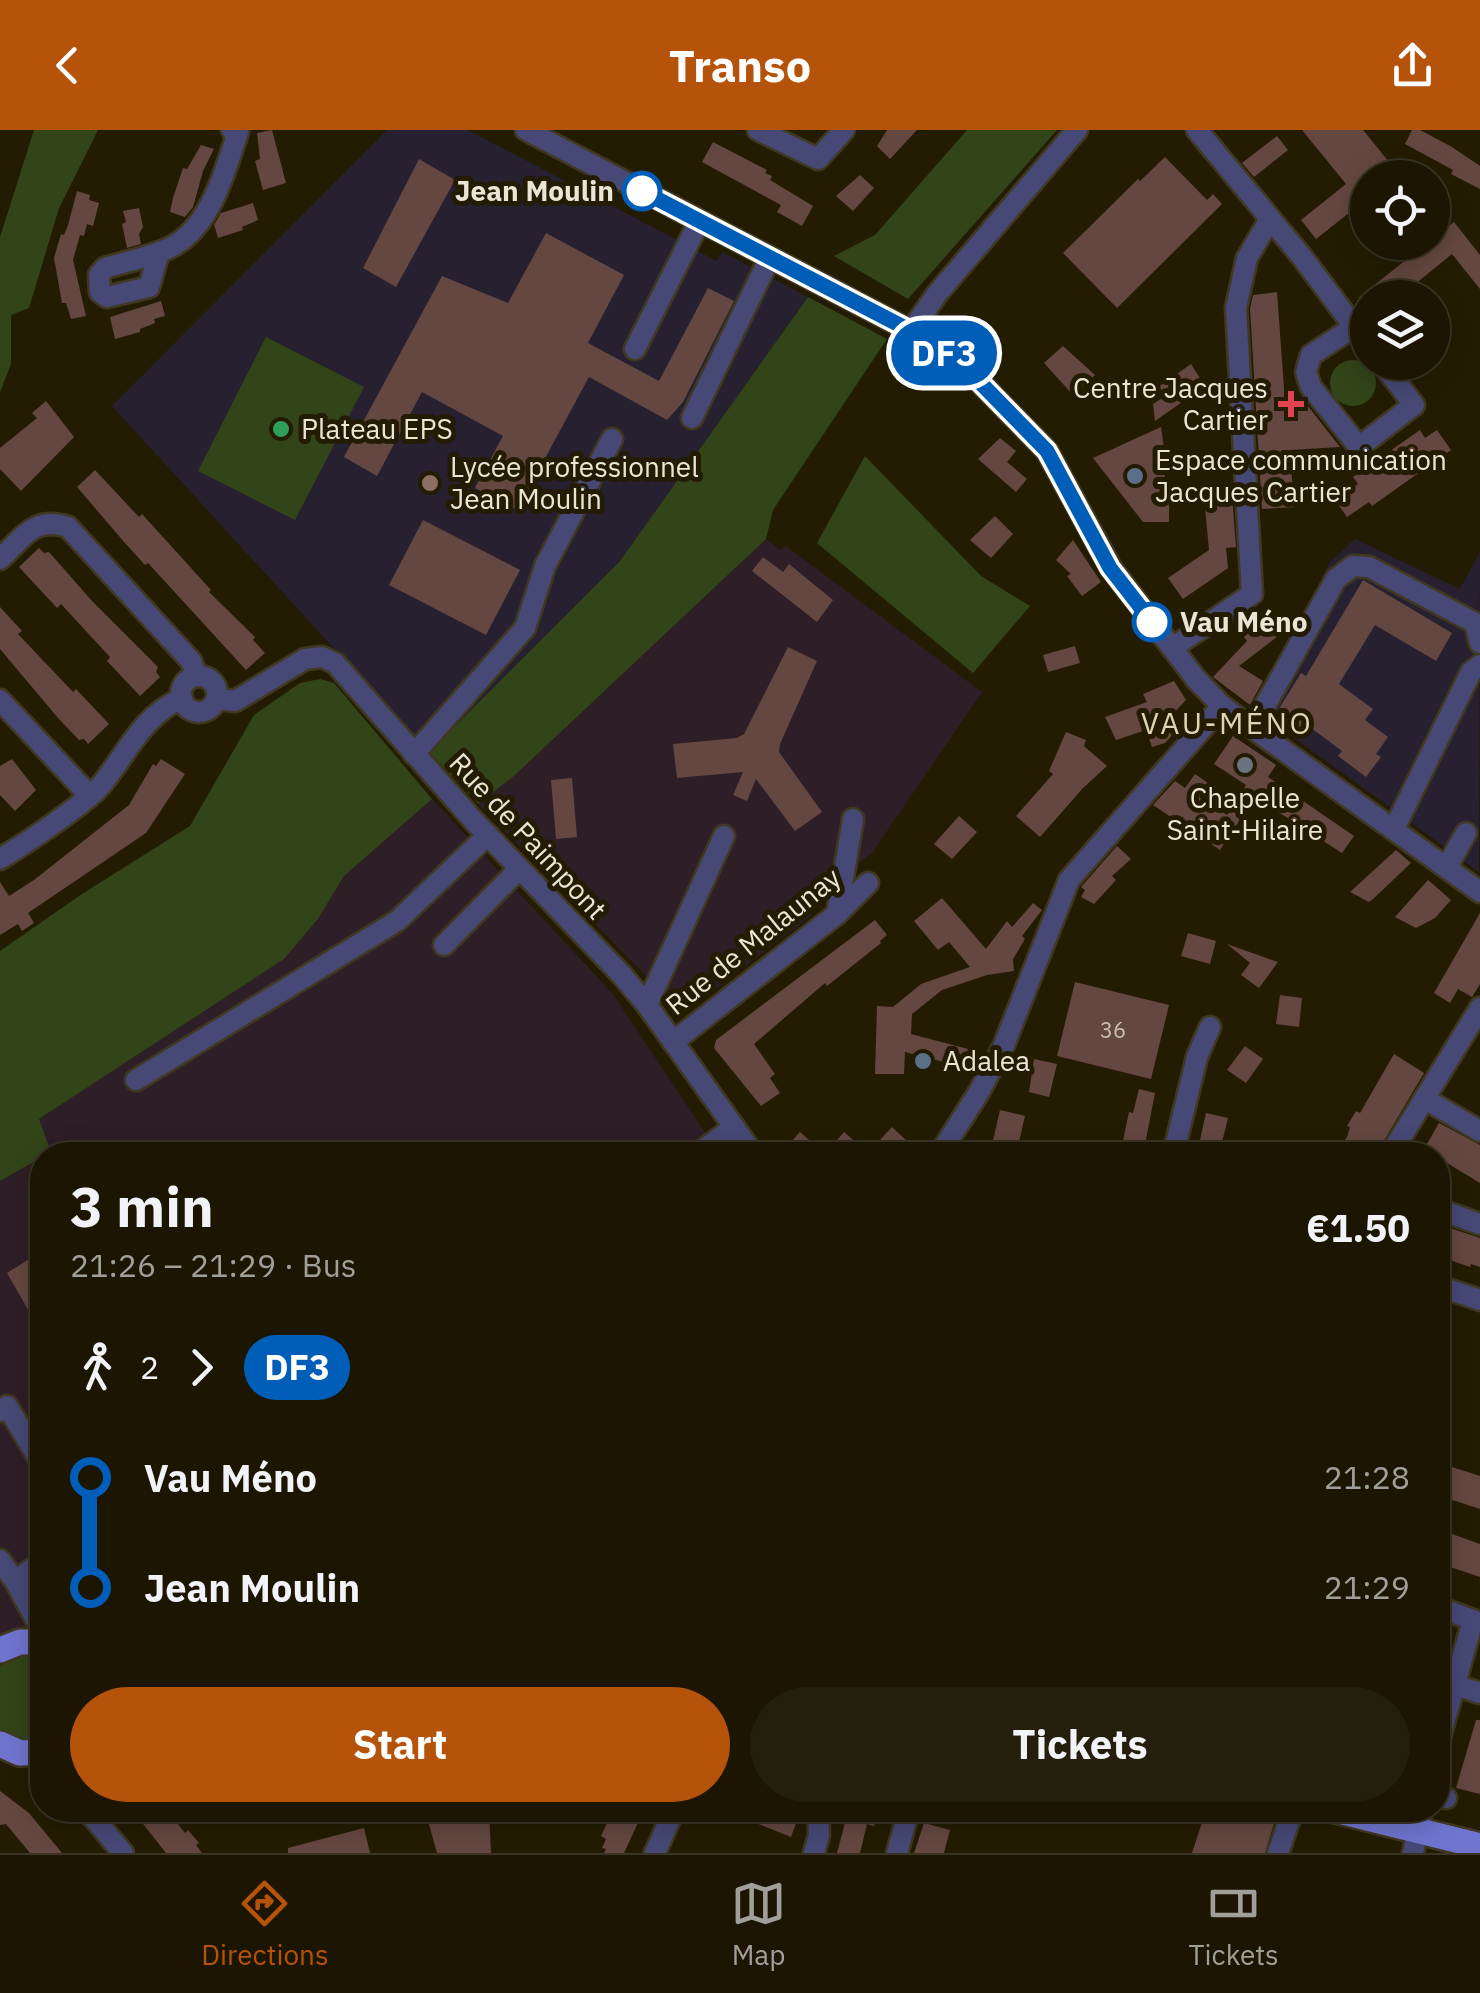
<!DOCTYPE html>
<meta charset="utf-8">
<style>
body{margin:0;font-family:"IBM Plex Sans",sans-serif;background:#241e0c;color:#f1f3f6;height:100vh;display:flex;flex-direction:column;font-size:38px;white-space:nowrap}
*{box-sizing:border-box;margin:0}
p{font-size:32px;color:#a09f99}
.icon{flex:none;width:55px;height:55px;fill:none;stroke:currentColor;stroke-width:2;stroke-linecap:round;stroke-linejoin:round}
.map{position:relative;flex:1;overflow:hidden}
.side{position:absolute;left:30px;top:1012px;width:1420px;height:680px;display:flex;flex-direction:column;background:#1b1502;border-radius:40px;box-shadow:0 5px 25px #0003,0 0 0 2px #393424}
.side>*{flex:none}
.badge{padding:0 20px;border-radius:32px;font-size:35px;line-height:65px}
.buttons{position:absolute;left:1350px;top:30px;display:grid;gap:20px}
.buttons a{display:grid;place-items:center;width:100px;height:100px;border-radius:50%;background:#1b1502;box-shadow:0 5px 25px #0003,0 0 0 2px #393424;font-size:50px}
.map>.badge{position:absolute;translate:-50% -50%;box-shadow:0 0 0 5px #fff}
.legs{display:flex;align-items:center;gap:15px;height:110px;padding:0 40px;font-size:32px}
.legs p{margin-inline-start:auto}
.summary{display:flex;align-items:center;justify-content:space-between;height:170px;padding:0 40px}
h1{font-size:55px;font-weight:700;line-height:75px}
.primary-button{display:flex;gap:20px;margin-top:auto;padding:20px 40px}
.primary-button a{flex:1;height:115px;border-radius:60px;background:#b45309;color:#fff;font-size:40px;font-weight:700;line-height:115px;text-align:center}
.primary-button a+a{background:#241e0c;color:#f1f3f6}
ul{padding:0 40px;list-style:none}
li{display:flex;align-items:center;gap:35px;height:110px;font-size:38px}
li i{display:grid;place-items:center;width:15px;height:100%;margin:0 12px;background:currentColor}
li i::after{content:'';width:25px;height:25px;margin:-12px;border:8px solid;border-radius:50%;background:#1b1502}
li p{margin-inline-start:auto}
li:first-child i{background:linear-gradient(#0000 50%,currentColor 0)}
li:last-child i{background:linear-gradient(currentColor 50%,#0000 0)}
header{display:flex;justify-content:space-between;align-items:center;height:130px;padding:0 40px;background:#b45309;color:#fff;font-size:45px;font-weight:700}
.tab-bar{display:flex;justify-content:space-around;align-items:center;height:140px;border-top:2px solid #393424;background:#1b1502;font-size:28px;color:#a09f99}
.tab-bar a{display:grid;justify-items:center;gap:5px}
.tab-bar .current{color:#b45309}
.map>svg:first-child{display:block}
.commercial{fill:#2e1e27}
.education{fill:#262030}
.green{fill:#324518}
.building{fill:#644740}
.lines{fill:none;stroke-linecap:round;stroke-linejoin:round}
.minor-casing{stroke:#403820;stroke-width:25}
.major-casing{stroke:#403820;stroke-width:30}
.minor{stroke:#464975;stroke-width:20}
.major{stroke:#6f74ce;stroke-width:25}
.line-1-casing{stroke:#fff;stroke-width:22}
.line-1{stroke:#005eb8;stroke-width:15}
.stop-1-dot{fill:#fff;stroke:#005eb8;stroke-width:5}
.health-dot{fill:#e0444e;stroke:#241c02;stroke-width:4}
.leisure-dot{fill:#2e9e5b;stroke:#241c02;stroke-width:4}
.service-dot{fill:#5c6f8a;stroke:#241c02;stroke-width:4}
.education-dot{fill:#8d6e63;stroke:#241c02;stroke-width:4}
.worship-dot{fill:#6b7280;stroke:#241c02;stroke-width:4}
.labels{text-anchor:middle;stroke-width:10;stroke-linejoin:round;paint-order:stroke}
.number-label{font-size:22px;fill:#c8beb0}
.stop-label{font-size:28px;font-weight:bold;fill:#eae5d5;stroke:#241c02;text-anchor:end}
.poi-label{font-size:28px;fill:#eae5d5;stroke:#241c02;text-anchor:start}
.street-label{font-size:28px;fill:#eae5d5;stroke:#241c02}
.neighbourhood-label{font-size:30px;letter-spacing:2.5px;fill:#ded4b5;stroke:#241c02}
</style>
<header><svg class="icon" aria-label="back" viewBox="0 0 24 24"><path d="M15 5l-7 7 7 7"/></svg>Transo<svg class="icon" aria-label="share" viewBox="0 0 24 24"><path d="M12 15V3M7 8l5-5 5 5M5 13v7h14v-7"/></svg></header>
<div class="map">
<svg width="1480" height="1723" viewBox="0 0 1480 1723">
<rect width="100%" height="100%" fill="#241c02"/>
<g class="commercial">
<polygon points="766,409 780,420 786,416 982,562 872,723 805,774 812,785 697,873 661,867 643,843 478,674 514,646"/>
<polygon points="432,669 613,864 720,1025 46,1025 51,1022 38,990 283,829 318,789 344,746"/>
<polygon points="42,1027 42,1500 0,1504 0,1051"/>
</g>
<g class="education">
<polygon points="387,0 468,0 717,131 722,122 808,167 620,431 429,622 112,276"/>
<polygon points="1355,409 1460,459 1480,422 1479,742 1256,580 1330,432"/>
</g>
<g class="green">
<polygon points="34,0 98,0 59,78 29,178 11,185 11,234 0,262 0,107"/>
<polygon points="967,0 1057,0 908,169 834,126 875,105"/>
<polygon points="808,167 887,209 773,380 766,409 514,646 478,674 429,622 620,431"/>
<polygon points="266,207 364,257 295,390 198,341"/>
<circle cx="1353" cy="253" r="23"/>
<polygon points="865,326 981,446 1030,476 973,543 817,413"/>
<polygon points="320,549 334,553 432,669 344,746 318,789 284,829 39,989 51,1022 0,1051 0,821 82,764 190,696 254,585 300,553"/>
<polygon points="27,1525 42,1527 42,1608 39,1610 11,1607 0,1599 0,1536"/>
</g>
<g class="building">
<polygon points="272,0 286,53 263,60 255,31 260,29 257,3"/>
<polygon points="887,0 917,0 890,29 877,16"/>
<polygon points="1302,0 1363,0 1402,48 1368,48 1368,68 1316,109 1301,90 1346,54"/>
<polygon points="1412,0 1420,0 1452,17 1480,36 1480,59 1451,44 1453,40 1405,14"/>
<polygon points="1277,6 1288,20 1254,47 1242,33"/>
<polygon points="713,12 767,40 765,43 772,46 770,50 813,76 802,96 777,82 781,75 702,32"/>
<polygon points="201,15 214,19 203,41 193,77 185,87 170,82 173,68 183,38 187,39"/>
<polygon points="1165,27 1207,70 1213,64 1222,74 1117,178 1063,123 1138,49 1140,51"/>
<polygon points="419,29 455,50 396,157 363,138"/>
<polygon points="860,45 874,58 853,81 836,66"/>
<polygon points="77,61 90,65 89,70 99,73 93,96 87,94 84,106 80,105 73,130 86,186 71,189 66,173 62,173 54,128 61,104 64,105 68,95"/>
<polygon points="253,73 258,90 242,97 243,100 218,108 214,95 221,83"/>
<polygon points="139,78 143,97 139,104 141,114 127,118 122,94 126,92 123,81"/>
<polygon points="1454,92 1480,125 1480,159 1452,124 1398,168 1358,168 1416,122 1409,112 1432,112 1432,109"/>
<polygon points="546,103 624,145 588,213 659,251 708,158 734,171 683,272 667,290 589,247 517,380 475,358 503,306 422,262 377,346 344,327 442,146 508,173"/>
<polygon points="1277,162 1285,272 1304,271 1340,317 1290,320 1294,377 1262,379 1250,179 1253,165"/>
<polygon points="161,171 165,186 154,189 155,193 140,199 140,202 115,209 110,187"/>
<polygon points="1063,216 1095,245 1073,265 1044,233"/>
<polygon points="1191,234 1205,256 1155,291 1153,274 1164,267 1157,258"/>
<polygon points="46,271 74,307 21,361 0,339 0,318 37,288 32,283"/>
<polygon points="1161,297 1164,318 1169,318 1161,372 1169,372 1169,392 1143,392 1093,328"/>
<polygon points="1420,300 1425,308 1437,300 1451,320 1372,376 1369,372 1347,387 1335,370 1358,354 1353,347"/>
<polygon points="1000,308 1016,321 1007,332 1027,349 1016,362 978,329"/>
<polygon points="95,340 139,387 142,384 211,460 209,462 255,507 253,510 265,523 246,540 148,433 145,435 125,413 77,357"/>
<polygon points="1232,365 1236,417 1226,418 1228,438 1183,469 1168,448 1209,420 1204,367"/>
<polygon points="995,386 1013,404 991,428 970,410"/>
<polygon points="423,390 520,440 486,505 389,455"/>
<polygon points="1073,410 1101,452 1082,466 1067,446 1071,444 1056,430"/>
<polygon points="39,418 44,423 49,422 92,471 158,537 156,542 160,547 140,566 107,531 110,527 61,474 57,478 19,437"/>
<polygon points="763,427 783,442 789,434 833,470 817,492 752,441"/>
<polygon points="1363,450 1452,503 1436,531 1375,495 1339,554 1373,579 1365,590 1388,607 1376,624 1381,627 1366,647 1338,626 1342,621 1303,592 1295,605 1272,590 1301,543 1306,546"/>
<polygon points="0,477 22,501 18,504 73,562 76,559 109,594 88,614 84,609 79,610 58,588 0,519"/>
<polygon points="1255,478 1267,495 1274,490 1282,503 1239,536 1263,551 1250,575 1213,547 1247,511 1234,493"/>
<polygon points="1075,516 1080,533 1048,542 1043,525"/>
<polygon points="788,517 817,531 780,614 779,622 822,682 795,701 756,649 747,671 733,665 743,642 677,648 673,614 737,608 744,604"/>
<polygon points="1174,551 1186,570 1169,588 1176,601 1165,613 1152,617 1146,600 1116,610 1105,587 1147,572 1143,564"/>
<polygon points="1066,602 1086,610 1084,616 1107,636 1083,658 1040,707 1016,686 1053,644 1049,641"/>
<polygon points="1233,606 1276,635 1268,647 1354,706 1342,723 1255,667 1220,720 1153,675 1175,651 1185,658 1195,644 1208,653 1199,667 1227,685 1246,655 1214,634"/>
<polygon points="12,629 36,660 15,681 0,665 0,636"/>
<polygon points="161,629 185,644 146,703 28,783 34,793 22,801 18,794 0,805 0,752 9,766 34,750 129,675 153,634 156,636"/>
<polygon points="572,648 577,707 556,709 551,650"/>
<polygon points="959,686 977,702 952,729 934,714"/>
<polygon points="1117,716 1131,729 1112,746 1116,750 1094,774 1081,767 1085,760 1081,757"/>
<polygon points="1396,720 1411,733 1373,769 1369,772 1350,762"/>
<polygon points="1428,750 1451,770 1435,788 1416,798 1395,787"/>
<polygon points="942,768 986,819 1007,791 1012,797 1033,773 1042,780 1022,806 1025,809 1013,829 1014,841 987,845 942,860 912,884 911,904 972,920 966,938 905,922 904,944 875,944 877,876 893,877 921,854 970,837 949,812 938,820 914,791"/>
<polygon points="1480,783 1480,854 1472,867 1458,859 1450,873 1434,863"/>
<polygon points="875,790 887,805 880,811 881,813 827,856 825,853 754,914 775,944 770,948 780,963 761,976 714,918 716,910"/>
<polygon points="1188,803 1216,811 1210,834 1181,826"/>
<polygon points="1227,814 1278,832 1259,858 1241,845 1250,833"/>
<polygon points="1075,852 1169,875 1151,949 1057,926"/>
<polygon points="1280,865 1302,868 1299,897 1276,894"/>
<polygon points="1245,916 1263,929 1246,953 1227,940"/>
<polygon points="1394,924 1424,943 1376,1024 1363,1016 1357,1025 1346,1025 1338,1020 1347,1007 1350,997 1347,996 1356,981 1360,983"/>
<polygon points="1034,929 1057,934 1049,967 1029,962"/>
<polygon points="1139,959 1155,963 1143,1025 1120,1025 1129,982 1133,983"/>
<polygon points="1000,980 1025,986 1016,1025 991,1019"/>
<polygon points="1206,983 1228,988 1221,1016 1200,1010"/>
<polygon points="1439,993 1480,1015 1480,1053 1424,1019"/>
<polygon points="892,997 909,1013 898,1025 796,1025 787,1016 800,1002 825,1024 844,1002 868,1023"/>
<polygon points="1441,1095 1480,1108 1480,1137 1471,1134 1470,1137 1438,1126 1438,1096"/>
<polygon points="42,1121 42,1204 7,1143"/>
<polygon points="1452,1337 1480,1346 1480,1379 1443,1367"/>
<polygon points="1438,1399 1480,1414 1480,1447 1438,1433"/>
<polygon points="1476,1590 1480,1590 1480,1664 1456,1658"/>
<polygon points="0,1661 29,1683 62,1723 30,1723 6,1694 0,1695"/>
<polygon points="132,1680 167,1680 185,1703 188,1700 199,1713 196,1715 202,1723 166,1723"/>
<polygon points="425,1680 489,1680 491,1723 437,1723"/>
<polygon points="618,1680 644,1680 624,1723 604,1723 606,1719 602,1718 606,1709 601,1706 610,1687 614,1689"/>
<polygon points="723,1680 792,1680 790,1685 798,1688 791,1707"/>
<polygon points="832,1680 878,1680 874,1696 867,1694 860,1723 837,1723 846,1689 832,1685"/>
<polygon points="1206,1680 1251,1680 1276,1687 1265,1723 1192,1723"/>
<polygon points="924,1693 950,1700 944,1723 914,1723"/>
<polygon points="364,1698 370,1723 288,1723 288,1718"/>
</g>
<g class="lines">
<defs>
<g id="minor">
<polyline points="526,0 911,201 966,238 1047,321 1111,438 1196,549 1222,576 1480,762"/>
<polyline points="758,0 818,29 844,0"/>
<polyline points="1197,0 1302,127 1368,215"/>
<path d="M159,122L149,157L107,167L100,162L99,145L105,138C127,131 153,127 173,116C211,95 225,41 238,2L232,0"/>
<polyline points="1354,197 1311,225 1306,242 1311,257 1359,317 1414,275 1381,232"/>
<polyline points="911,201 937,164 1077,0"/>
<polyline points="635,219 699,92"/>
<polyline points="692,288 769,129"/>
<path d="M0,429C24,407 34,386 68,397L191,531L197,546"/>
<polyline points="1172,518 1252,464 1236,178 1247,128 1270,89"/>
<circle cx="199" cy="564" r="18"/>
<polyline points="217,569 235,571 305,529 322,527 335,533 473,690 621,844 647,875 754,1025"/>
<polyline points="0,570 89,665"/>
<polyline points="1253,597 1336,449 1353,436 1369,437 1475,493 1480,513"/>
<polyline points="414,624 525,498 545,436 612,309"/>
<polyline points="1394,699 1471,542 1480,535"/>
<path d="M0,729C23,715 87,673 102,654C128,622 141,587 182,568"/>
<polyline points="1447,737 1466,703"/>
<polyline points="837,784 853,689"/>
<polyline points="444,815 519,739"/>
<polyline points="647,875 724,706"/>
<polyline points="673,912 837,784 868,753"/>
<polyline points="136,950 397,791 488,705"/>
<polyline points="1425,969 1480,1001"/>
<polyline points="696,1025 734,997"/>
<polyline points="939,1025 979,962 1004,915 1069,750 1222,576"/>
<polyline points="1173,1025 1197,927 1210,897"/>
<polyline points="1390,1025 1480,878"/>
<polyline points="1438,1079 1480,1094"/>
<polyline points="1438,1156 1480,1170"/>
<polyline points="0,1281 7,1276 42,1334"/>
<polyline points="0,1430 15,1451"/>
<polyline points="42,1432 15,1451 42,1501"/>
<polyline points="1438,1477 1473,1490 1438,1614"/>
<polyline points="1455,1555 1480,1563"/>
<polyline points="1438,1665 1446,1668"/>
<polyline points="87,1680 123,1723"/>
<polyline points="655,1723 674,1680"/>
<polyline points="814,1723 819,1705 818,1680"/>
<polyline points="897,1723 909,1680"/>
<polyline points="1278,1723 1293,1680"/>
<polyline points="1413,1723 1422,1680"/>
</g>
<g id="major">
<polyline points="0,1520 20,1512 42,1512"/>
<polyline points="0,1614 20,1623 42,1622"/>
<polyline points="1335,1680 1480,1716"/>
</g>
</defs>
<use href="#minor" class="minor-casing"/>
<use href="#major" class="major-casing"/>
<use href="#minor" class="minor"/>
<use href="#major" class="major"/>
</g>
<g class="lines">
<defs>
<polyline id="line-1" points="642,61 911,201 966,238 1047,321 1110,438 1152,492"/>
</defs>
<use href="#line-1" class="line-1-casing"/>
<use href="#line-1" class="line-1"/>
</g>
<g class="stop-1-dot">
<circle cx="642" cy="61" r="18"/>
<circle cx="1152" cy="492" r="18"/>
</g>
<path class="health-dot" d="M1286 259h10v10h10v10h-10v10h-10v-10h-10v-10h10z"/>
<circle class="leisure-dot" cx="281" cy="299" r="10"/>
<g class="service-dot">
<circle cx="1135" cy="346" r="10"/>
<circle cx="923" cy="931" r="10"/>
</g>
<circle class="education-dot" cx="430" cy="353" r="10"/>
<circle class="worship-dot" cx="1245" cy="635" r="10"/>
<g class="labels">
<g class="number-label">
<text x="1113" y="908">36</text>
</g>
<g class="stop-label">
<text x="614" y="71">Jean Moulin</text>
<text x="1180" y="502" text-anchor="start">Vau Méno</text>
</g>
<g class="poi-label">
<text x="1268" y="268" text-anchor="end">Centre Jacques<tspan x="1268" dy="32">Cartier</tspan></text>
<text x="301" y="309">Plateau EPS</text>
<text x="1155" y="340">Espace communication<tspan x="1155" dy="32">Jacques Cartier</tspan></text>
<text x="450" y="347">Lycée professionnel<tspan x="450" dy="32">Jean Moulin</tspan></text>
<text x="1245" y="678" text-anchor="middle">Chapelle<tspan x="1245" dy="32">Saint-Hilaire</tspan></text>
<text x="943" y="941">Adalea</text>
</g>
<g class="street-label">
<text transform="translate(528 706) rotate(47)" y="10">Rue de Paimpont</text>
<text transform="translate(753 811) rotate(-39)" y="10">Rue de Malaunay</text>
</g>
<g class="neighbourhood-label">
<text x="1227" y="604">VAU-MÉNO</text>
</g>
</g>
</svg>
<div class="buttons">
<a><svg class="icon" aria-label="locate" viewBox="0 0 24 24"><circle cx="12" cy="12" r="6"/><path d="M12 2v4M12 18v4M2 12h4M18 12h4"/></svg></a>
<a><svg class="icon" aria-label="layers" viewBox="0 0 24 24"><path d="M12 4l9 5-9 5-9-5zM3 14l9 5 9-5"/></svg></a>
</div>
<b class="badge" style="left:944px;top:223px;background:#005eb8;color:#fff">DF3</b>
<section class="side">
<div class="summary"><div><h1>3 min</h1><p>21:26 – 21:29 · Bus</p></div><b>€1.50</b></div>
<div class="legs"><svg class="icon" aria-label="walk" viewBox="0 0 24 24"><circle cx="13" cy="4" r="2"/><path d="M13 8l-2 6 4 7M11 14l-3 7M7 12l3-4h3l4 4"/></svg>2<svg class="icon" aria-label="forward" viewBox="0 0 24 24"><path d="M9 5l7 7-7 7"/></svg><b class="badge" style="background:#005eb8;color:#fff">DF3</b></div>
<ul>
<li><i style="color:#005eb8"></i><b>Vau Méno</b><p>21:28</p></li>
<li><i style="color:#005eb8"></i><b>Jean Moulin</b><p>21:29</p></li>
</ul>
<div class="primary-button"><a>Start</a><a>Tickets</a></div>
</section>
</div>
<nav class="tab-bar">
<a class="current"><svg class="icon" aria-label="directions" viewBox="0 0 24 24"><path d="M12 3l9 9-9 9-9-9zM9 14v-3h6M13 9l2 2-2 2"/></svg>Directions</a>
<a><svg class="icon" aria-label="map" viewBox="0 0 24 24"><path d="M3 6l6-2 6 2 6-2v14l-6 2-6-2-6 2zM9 4v14M15 6v14"/></svg>Map</a>
<a><svg class="icon" aria-label="tickets" viewBox="0 0 24 24"><path d="M3 7h18v10H3zM15 7v10"/></svg>Tickets</a>
</nav>
